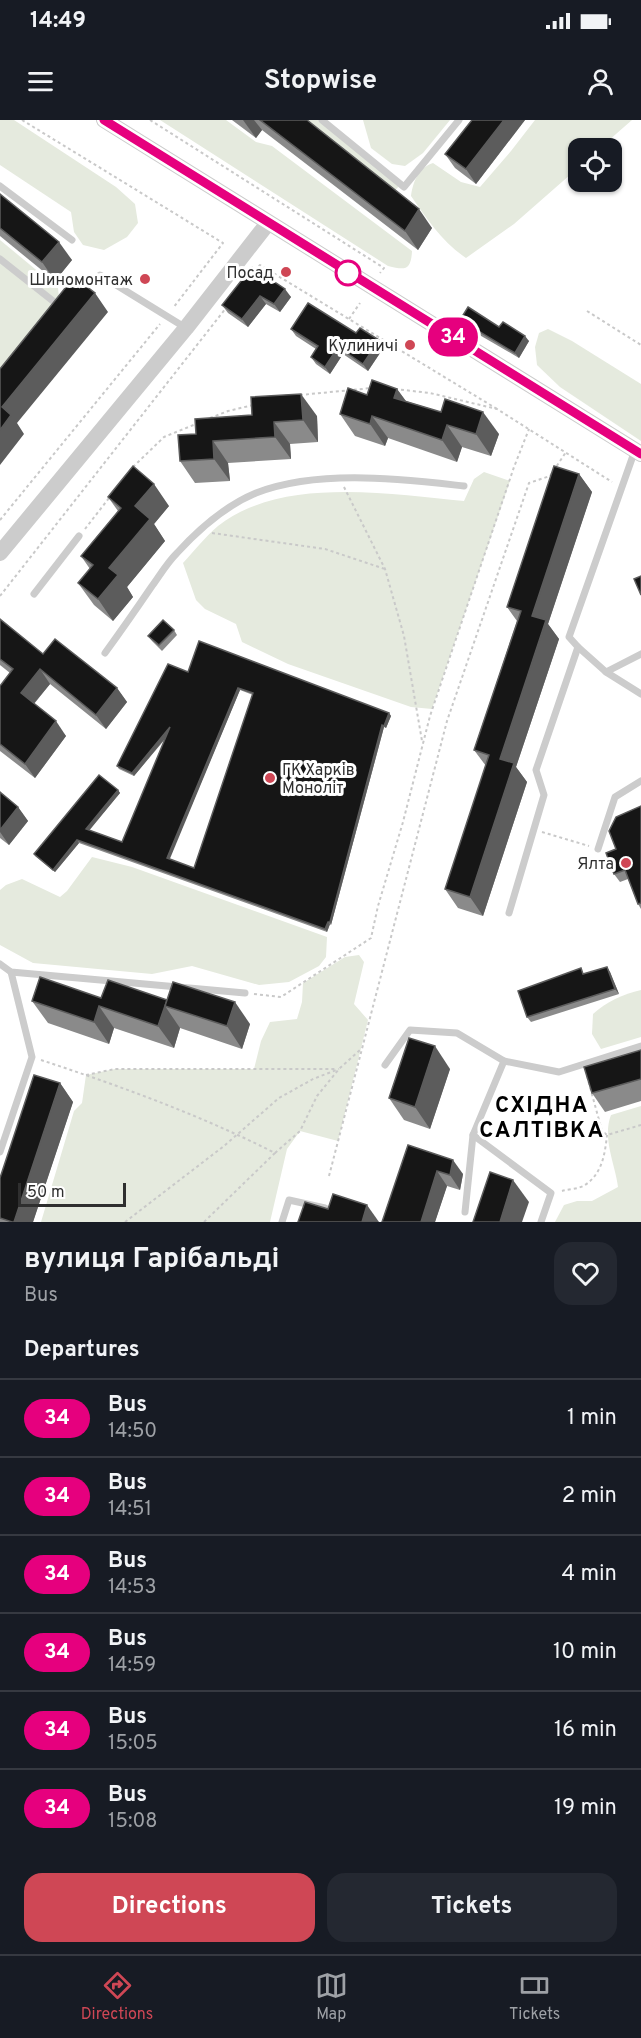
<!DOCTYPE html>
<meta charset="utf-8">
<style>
body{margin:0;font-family:Overpass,sans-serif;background:#242831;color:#f1f3f6;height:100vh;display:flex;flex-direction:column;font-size:22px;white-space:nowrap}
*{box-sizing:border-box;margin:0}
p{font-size:20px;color:#9ea1a6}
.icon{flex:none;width:33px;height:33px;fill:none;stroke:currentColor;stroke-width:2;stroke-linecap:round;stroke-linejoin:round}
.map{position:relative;height:1102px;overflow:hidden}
.sheet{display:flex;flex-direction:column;background:#171b24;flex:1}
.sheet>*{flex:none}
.badge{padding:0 12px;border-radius:20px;font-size:21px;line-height:39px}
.buttons{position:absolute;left:568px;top:18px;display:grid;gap:12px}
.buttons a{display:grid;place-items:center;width:54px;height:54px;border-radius:12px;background:#171b24;box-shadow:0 2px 4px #0004;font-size:30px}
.scale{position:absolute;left:18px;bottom:15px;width:108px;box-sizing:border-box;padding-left:6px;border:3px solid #2f2f2f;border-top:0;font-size:16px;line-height:21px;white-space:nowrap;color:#2f2f2f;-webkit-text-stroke:4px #fff;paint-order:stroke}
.map>.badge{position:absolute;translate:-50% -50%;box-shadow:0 0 0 3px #fff}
h2{padding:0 24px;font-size:22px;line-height:54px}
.round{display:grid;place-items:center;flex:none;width:63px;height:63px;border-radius:18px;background:#242831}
.overview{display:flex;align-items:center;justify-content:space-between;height:102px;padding:0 24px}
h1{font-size:28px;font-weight:700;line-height:45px}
.primary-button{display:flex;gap:12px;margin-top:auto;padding:12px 24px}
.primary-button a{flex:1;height:69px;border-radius:18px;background:#cf4755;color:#fff;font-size:24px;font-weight:700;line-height:69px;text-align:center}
.primary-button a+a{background:#242831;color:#f1f3f6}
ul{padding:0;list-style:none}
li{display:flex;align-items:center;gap:18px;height:78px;padding:0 24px;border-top:2px solid #363941}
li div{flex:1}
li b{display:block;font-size:22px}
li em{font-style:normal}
li .badge{min-width:66px;font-weight:700;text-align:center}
.status{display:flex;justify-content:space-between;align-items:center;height:42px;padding:0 30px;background:#171b24;direction:ltr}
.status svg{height:16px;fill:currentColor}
header{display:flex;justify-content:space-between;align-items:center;height:78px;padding:0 24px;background:#171b24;font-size:27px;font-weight:700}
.menu{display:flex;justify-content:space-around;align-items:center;height:84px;border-top:2px solid #363941;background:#171b24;font-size:16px;color:#9ea1a6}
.menu a{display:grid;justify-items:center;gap:3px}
.menu .current{color:#cf4755}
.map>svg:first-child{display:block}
.green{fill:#e5eade}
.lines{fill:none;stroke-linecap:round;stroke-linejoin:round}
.path{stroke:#c9c9c9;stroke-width:2;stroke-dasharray:3 3;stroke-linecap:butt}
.service{stroke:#ccc;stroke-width:7}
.tertiary{stroke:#ccc;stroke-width:16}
.wall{fill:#8a8a8a;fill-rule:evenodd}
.shaded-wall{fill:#5c5c5c}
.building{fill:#161616;stroke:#5c5c5c;stroke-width:1.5;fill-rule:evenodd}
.line-casing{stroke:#fff;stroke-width:14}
.line{stroke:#e6007e;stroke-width:9}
.poi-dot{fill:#cf4755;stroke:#fff;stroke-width:2}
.stop-dot{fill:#fff;stroke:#e6007e;stroke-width:3}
.labels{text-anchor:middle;stroke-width:6;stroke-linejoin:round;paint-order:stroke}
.poi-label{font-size:16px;fill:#2f2f2f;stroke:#fff;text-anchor:end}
.district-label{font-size:22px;font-weight:bold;letter-spacing:1.5px;fill:#000;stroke:#fff}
</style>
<div class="status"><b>14:49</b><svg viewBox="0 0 49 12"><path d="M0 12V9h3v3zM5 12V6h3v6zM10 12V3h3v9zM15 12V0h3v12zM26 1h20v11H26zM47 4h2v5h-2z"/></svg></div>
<header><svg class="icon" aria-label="menu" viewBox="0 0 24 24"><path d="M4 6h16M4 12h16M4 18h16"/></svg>Stopwise<svg class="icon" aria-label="person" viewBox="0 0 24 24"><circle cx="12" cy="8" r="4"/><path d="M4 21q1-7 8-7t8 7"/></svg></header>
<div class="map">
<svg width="641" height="1102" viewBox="0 0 641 1102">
<rect width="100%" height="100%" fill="#fff"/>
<g class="green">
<polygon points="0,0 14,0 116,67 135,84 138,103 127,117 104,130 83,125 74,112 71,92 0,45"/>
<path d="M160,0H226L256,22L272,26L412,131C411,151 405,150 388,146Z"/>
<polygon points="299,0 318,0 399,66 392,74"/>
<polygon points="363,0 450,0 423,33 405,46 392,44 371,28"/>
<path d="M535,0H632L600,28H579V47L514,104L466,138C442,122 427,99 411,76C413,62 418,48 433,43L461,62L480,67L511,31Z"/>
<polygon points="0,120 58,168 59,177 0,255"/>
<polygon points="548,209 572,221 641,264 641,321 560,267 537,245 535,227 539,213"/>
<path d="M484,352L510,361L432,589L411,587L288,544L242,522L236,504L205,489L196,480L183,443C194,431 205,417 218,406C281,356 390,374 464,381L474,359Z"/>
<polygon points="92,737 132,747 327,817 326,837 319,846 289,862 259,865 192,846 152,854 33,843 0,825 0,770 6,765 22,759 60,777 67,771"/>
<polygon points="359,835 364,842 354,884 368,900 338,1021 300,1011 287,1029 270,1102 41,1102 74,991 82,983 86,955 115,949 254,949 261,921 270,902 297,899 302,882 303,863 345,837"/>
<path d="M641,870V917L601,929L592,914L593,894C606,882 623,874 641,870Z"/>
<path d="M641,986V1102H555L564,1085L577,1081H592L618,1067C615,1044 602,1018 611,995Z"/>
</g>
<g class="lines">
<g class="path">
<polyline points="22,0 223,123 173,188"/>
<polyline points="150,0 384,148 380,153"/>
<polyline points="255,151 260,145 497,289"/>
<polyline points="587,191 641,225"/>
<polyline points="349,199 360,183"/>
<polyline points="395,269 430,273 497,289 612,362"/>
<polyline points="300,275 372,268"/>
<polyline points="210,298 228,291 253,285"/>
<polyline points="133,347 164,317 196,304"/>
<polyline points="344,367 385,449 404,516 422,621"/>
<polyline points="0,400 160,204"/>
<polyline points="85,409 109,378"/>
<polyline points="212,413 325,429 385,449"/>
<polyline points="0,476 226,188"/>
<polyline points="542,712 589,726"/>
<polyline points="254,874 281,877 371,818 378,786 403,702 430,596 514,347 529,309"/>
<path d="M41,940C120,966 200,995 275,1033L204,1102"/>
<polyline points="86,955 115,949 337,949"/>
<polyline points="587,956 602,1011 607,1015 641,1005"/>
<polyline points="275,1033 300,1011 317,976 339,949 360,930"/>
<polyline points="329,1056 447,601 529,363 550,356 566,332"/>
<path d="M562,1071C569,1069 579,1069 585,1065C602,1054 605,1034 607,1015"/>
<polyline points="125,1102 224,1026 279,978 313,959 339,949"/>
</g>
<g class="service">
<polyline points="322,0 404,67 459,0"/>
<polyline points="0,66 72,120"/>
<polyline points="0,139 58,185"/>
<polyline points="79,170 100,155 186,208"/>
<polyline points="34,474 79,416"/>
<polyline points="578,527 606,552 641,534"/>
<path d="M105,533C121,511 137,488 152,466C160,455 167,443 177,433C198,410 227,385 256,373C319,349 399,359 464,366"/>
<polyline points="606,552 641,574"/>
<polyline points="598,729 615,677 641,661"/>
<polyline points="509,793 544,675 536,650 578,527 569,517 635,330"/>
<polyline points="0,844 11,852 245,873"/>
<polyline points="504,941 473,1015 551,1073 541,1102"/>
<polyline points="385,945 410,910 457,913 504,941 559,952 641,926"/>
<polyline points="0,1032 32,937 11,852"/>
<polyline points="465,1092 473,1015"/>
<polyline points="282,1102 289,1080 325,1088"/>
</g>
<g class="tertiary">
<polyline points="104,0 641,334"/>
<polyline points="0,433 186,208 268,103"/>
</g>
</g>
<g class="wall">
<polygon points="232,0 307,0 432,108 418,130 262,10 256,18"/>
<polygon points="472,0 525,0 476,64 455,48 445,34"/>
<polygon points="0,74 72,140 55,161 0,116"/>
<polygon points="252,147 291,177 280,192 266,184 248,207 228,193 222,185"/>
<polygon points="460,200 529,221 519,238 464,206"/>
<polygon points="291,209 356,213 384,227 368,251 343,234 330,254 316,244 311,237 316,229 296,216"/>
<polygon points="397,269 406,281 441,292 499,314 491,336 462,327 457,342 388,318 385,326 355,316 340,294 367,275"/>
<polygon points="317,296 318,322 290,324 291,339 228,343 230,361 195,363 180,341 196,314"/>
<polygon points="579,354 592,372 548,504 559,519 516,647 527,662 483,796 458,788 445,769 486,646 474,630 517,501 507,487"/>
<polygon points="108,377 169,386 154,404 165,421 127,467 133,477 113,501 94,485 78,463 90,449 81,436 118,391"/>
<polygon points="0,499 43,534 117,568 127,582 106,609 50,564 34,584 66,616 35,658 0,631 0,566 10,553 0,545"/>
<polygon points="174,510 177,515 162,531 152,521 148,516"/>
<path d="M188,552L389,593L391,596L386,608L384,607L331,805L330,804L327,812L79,723L55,752L35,736L34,734L118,670L120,673L89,710L122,722L166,618L134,656L119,649L117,646ZM240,570L253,575L194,748L169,739Z"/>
<polygon points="0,672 18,687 28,701 9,725 0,718"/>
<polygon points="641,686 641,789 638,784 628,759 620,762 614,754 616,729"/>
<polygon points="607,847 610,852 619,874 531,902 527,897 584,854"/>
<polygon points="101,878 167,880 250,904 242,929 180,908 174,928 114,908 109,924 48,903 32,881"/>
<polygon points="641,930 641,981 605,992 592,973"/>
<polygon points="450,949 430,1009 404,1000 389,978"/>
<polygon points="60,963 73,982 33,1102 0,1102 0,1058"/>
<polygon points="408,1025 463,1054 460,1070 447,1066 435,1102 382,1102"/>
</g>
<g class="shaded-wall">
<polygon points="243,0 254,0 262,10 256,18"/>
<polygon points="504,0 525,0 476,64 466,49"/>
<polygon points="419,89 432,108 418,130 405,111"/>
<polygon points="59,122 72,140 55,161 42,142"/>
<polygon points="285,169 291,177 280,192 274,184"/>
<polygon points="95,173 108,192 17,303 24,314 0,345 0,310 2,287"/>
<polygon points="260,176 266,184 248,207 242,199"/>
<polygon points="525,216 529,221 519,238 515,233"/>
<polygon points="379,220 384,227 368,251 363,244"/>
<polygon points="338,227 343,234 330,254 325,247"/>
<polygon points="397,269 413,291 394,278"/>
<polygon points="301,274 317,296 318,322 303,300"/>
<polygon points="483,292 499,314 491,336 476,314"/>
<polygon points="372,296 388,318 385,326 370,304"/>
<polygon points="274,302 290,324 291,339 275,317"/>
<polygon points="447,305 462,327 457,342 442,320"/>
<polygon points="213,321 228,343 230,361 214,339"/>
<polygon points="579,354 592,372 548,504 559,519 516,647 527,662 483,796 470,777 500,639 532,496"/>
<polygon points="154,364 169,386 154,404 165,421 127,467 133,477 113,501 98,479 109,448 135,386"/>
<polygon points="40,549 50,564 31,587 21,573"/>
<polygon points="117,568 127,582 106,609 96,595"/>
<polygon points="238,568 240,570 169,741 167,738"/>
<polygon points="389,593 391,596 386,608 384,606"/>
<polygon points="56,601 66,616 35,658 25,644"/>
<polygon points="382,605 384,607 331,805 330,802"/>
<polygon points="170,607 172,610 134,656 132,653"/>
<polygon points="118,670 120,673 88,712 86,709"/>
<polygon points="18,687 28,701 9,725 0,712 0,710"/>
<polygon points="77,720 79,723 55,752 53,750"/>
<polygon points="328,802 330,804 327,812 325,809"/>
<polygon points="607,847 610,852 619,874 615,869"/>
<polygon points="235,882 250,904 242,929 227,906"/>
<polygon points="99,886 114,908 109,924 94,902"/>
<polygon points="165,886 180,908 174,928 158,906"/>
<polygon points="435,926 450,949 430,1009 415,987"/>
<polygon points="60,963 73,982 33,1102 14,1102"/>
<polygon points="453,1040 463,1054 460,1070 450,1055"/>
<polygon points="437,1051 447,1066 435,1102 421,1102"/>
<polygon points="513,1060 529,1082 522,1102 500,1102"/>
<polygon points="367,1085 379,1102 362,1102"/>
</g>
<g class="building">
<polygon points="260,0 307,0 419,89 405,111"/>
<polygon points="472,0 504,0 466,49 445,34"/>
<polygon points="0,74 59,122 42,142 0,108"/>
<polygon points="252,147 285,169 274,184 260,176 242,199 222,185"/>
<polygon points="74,157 95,173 2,287 11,295 0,310 0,249"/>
<polygon points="308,183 356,213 360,208 379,220 363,244 338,227 325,247 311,237 318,226 291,209"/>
<polygon points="468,187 499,207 503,202 525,216 515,233 460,200"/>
<polygon points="372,260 397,269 394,278 441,292 445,279 483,292 476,314 447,305 442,320 372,296 370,304 340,294 348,268 367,275"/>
<polygon points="301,274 303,300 274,302 275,317 213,321 214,339 180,341 178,315 196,314 195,299 252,295 251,277"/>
<polygon points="133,346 154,364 135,386 150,399 109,448 118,455 98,479 78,463 93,445 81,436 121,388 108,377"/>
<polygon points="554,346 579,354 532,496 546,500 500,639 514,643 470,777 445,769 489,635 474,630 521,491 507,487"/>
<polygon points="641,456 641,475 634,459"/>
<polygon points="0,499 43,534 55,519 117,568 96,595 40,549 21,573 56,601 25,644 0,624 0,566 13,549 0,539"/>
<polygon points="163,500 174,510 159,525 148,516"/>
<path d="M199,521L389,593L384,606L382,605L330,802H328L325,809L77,720L53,750L34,734L99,655L118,670L86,709L122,722L170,607L132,653L117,646L168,544L188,552ZM238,568L253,573L194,748L167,738Z"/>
<polygon points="0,672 18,687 0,710"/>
<polygon points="641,686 641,783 638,784 625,750 614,754 606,733 616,729 609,711 616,697"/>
<polygon points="607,847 615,869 527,897 518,871 581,848 583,854"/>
<polygon points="40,857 101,878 108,860 167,880 158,906 99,886 94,902 32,881"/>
<polygon points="173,862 235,882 227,906 165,886"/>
<polygon points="409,918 435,926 415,987 389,978"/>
<polygon points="641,930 641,959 592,973 584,947"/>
<polygon points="34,955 60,963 14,1102 12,1102 0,1098 0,1058"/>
<polygon points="408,1025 453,1040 450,1055 437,1051 421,1102 382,1102"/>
<polygon points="490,1052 513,1060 500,1102 473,1102"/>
<polygon points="333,1074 367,1085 362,1102 298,1102 305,1082 328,1089"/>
</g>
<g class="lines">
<defs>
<polyline id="line" points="104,0 641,334"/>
</defs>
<use href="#line" class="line-casing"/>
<use href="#line" class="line"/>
</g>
<g class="poi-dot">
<circle cx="286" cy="152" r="6"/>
<circle cx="145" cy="159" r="6"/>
<circle cx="410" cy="225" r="6"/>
<circle cx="270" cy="658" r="6"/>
<circle cx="626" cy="743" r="6"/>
</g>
<circle class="stop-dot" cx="348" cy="153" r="12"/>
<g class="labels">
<g class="poi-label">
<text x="274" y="158">Посад</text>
<text x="133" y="165">Шиномонтаж</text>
<text x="398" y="231">Кулиничі</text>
<text x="282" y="655" text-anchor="start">ГК Харків<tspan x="282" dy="18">Моноліт</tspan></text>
<text x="614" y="749">Ялта</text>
</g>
<g class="district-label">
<text x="542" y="992">СХІДНА<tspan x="542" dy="25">САЛТІВКА</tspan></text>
</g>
</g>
</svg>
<div class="buttons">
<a><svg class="icon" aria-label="locate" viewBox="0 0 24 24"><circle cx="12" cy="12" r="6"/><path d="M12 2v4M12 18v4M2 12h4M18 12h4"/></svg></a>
</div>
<div class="scale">50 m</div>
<b class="badge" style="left:453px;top:217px;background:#e6007e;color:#fff">34</b>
</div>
<section class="sheet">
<div class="overview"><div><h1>вулиця Гарібальді</h1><p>Bus</p></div><a class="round"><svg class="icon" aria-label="heart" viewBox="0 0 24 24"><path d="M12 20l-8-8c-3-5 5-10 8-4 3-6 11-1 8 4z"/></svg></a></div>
<h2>Departures</h2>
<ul>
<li><span class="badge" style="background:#e6007e;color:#fff">34</span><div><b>Bus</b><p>14:50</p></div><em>1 min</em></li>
<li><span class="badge" style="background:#e6007e;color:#fff">34</span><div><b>Bus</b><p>14:51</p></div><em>2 min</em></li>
<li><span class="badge" style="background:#e6007e;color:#fff">34</span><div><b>Bus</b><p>14:53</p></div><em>4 min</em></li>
<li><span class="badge" style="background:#e6007e;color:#fff">34</span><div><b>Bus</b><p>14:59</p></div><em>10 min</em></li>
<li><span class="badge" style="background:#e6007e;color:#fff">34</span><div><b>Bus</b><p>15:05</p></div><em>16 min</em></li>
<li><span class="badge" style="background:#e6007e;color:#fff">34</span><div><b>Bus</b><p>15:08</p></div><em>19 min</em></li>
</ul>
<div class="primary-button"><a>Directions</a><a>Tickets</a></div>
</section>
<nav class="menu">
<a class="current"><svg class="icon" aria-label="directions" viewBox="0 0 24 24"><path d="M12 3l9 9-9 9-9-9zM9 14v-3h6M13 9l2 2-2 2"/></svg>Directions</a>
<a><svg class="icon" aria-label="map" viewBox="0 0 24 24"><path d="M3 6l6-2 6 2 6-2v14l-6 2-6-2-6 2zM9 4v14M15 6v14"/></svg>Map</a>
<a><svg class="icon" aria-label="tickets" viewBox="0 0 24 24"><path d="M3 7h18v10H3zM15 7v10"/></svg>Tickets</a>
</nav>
